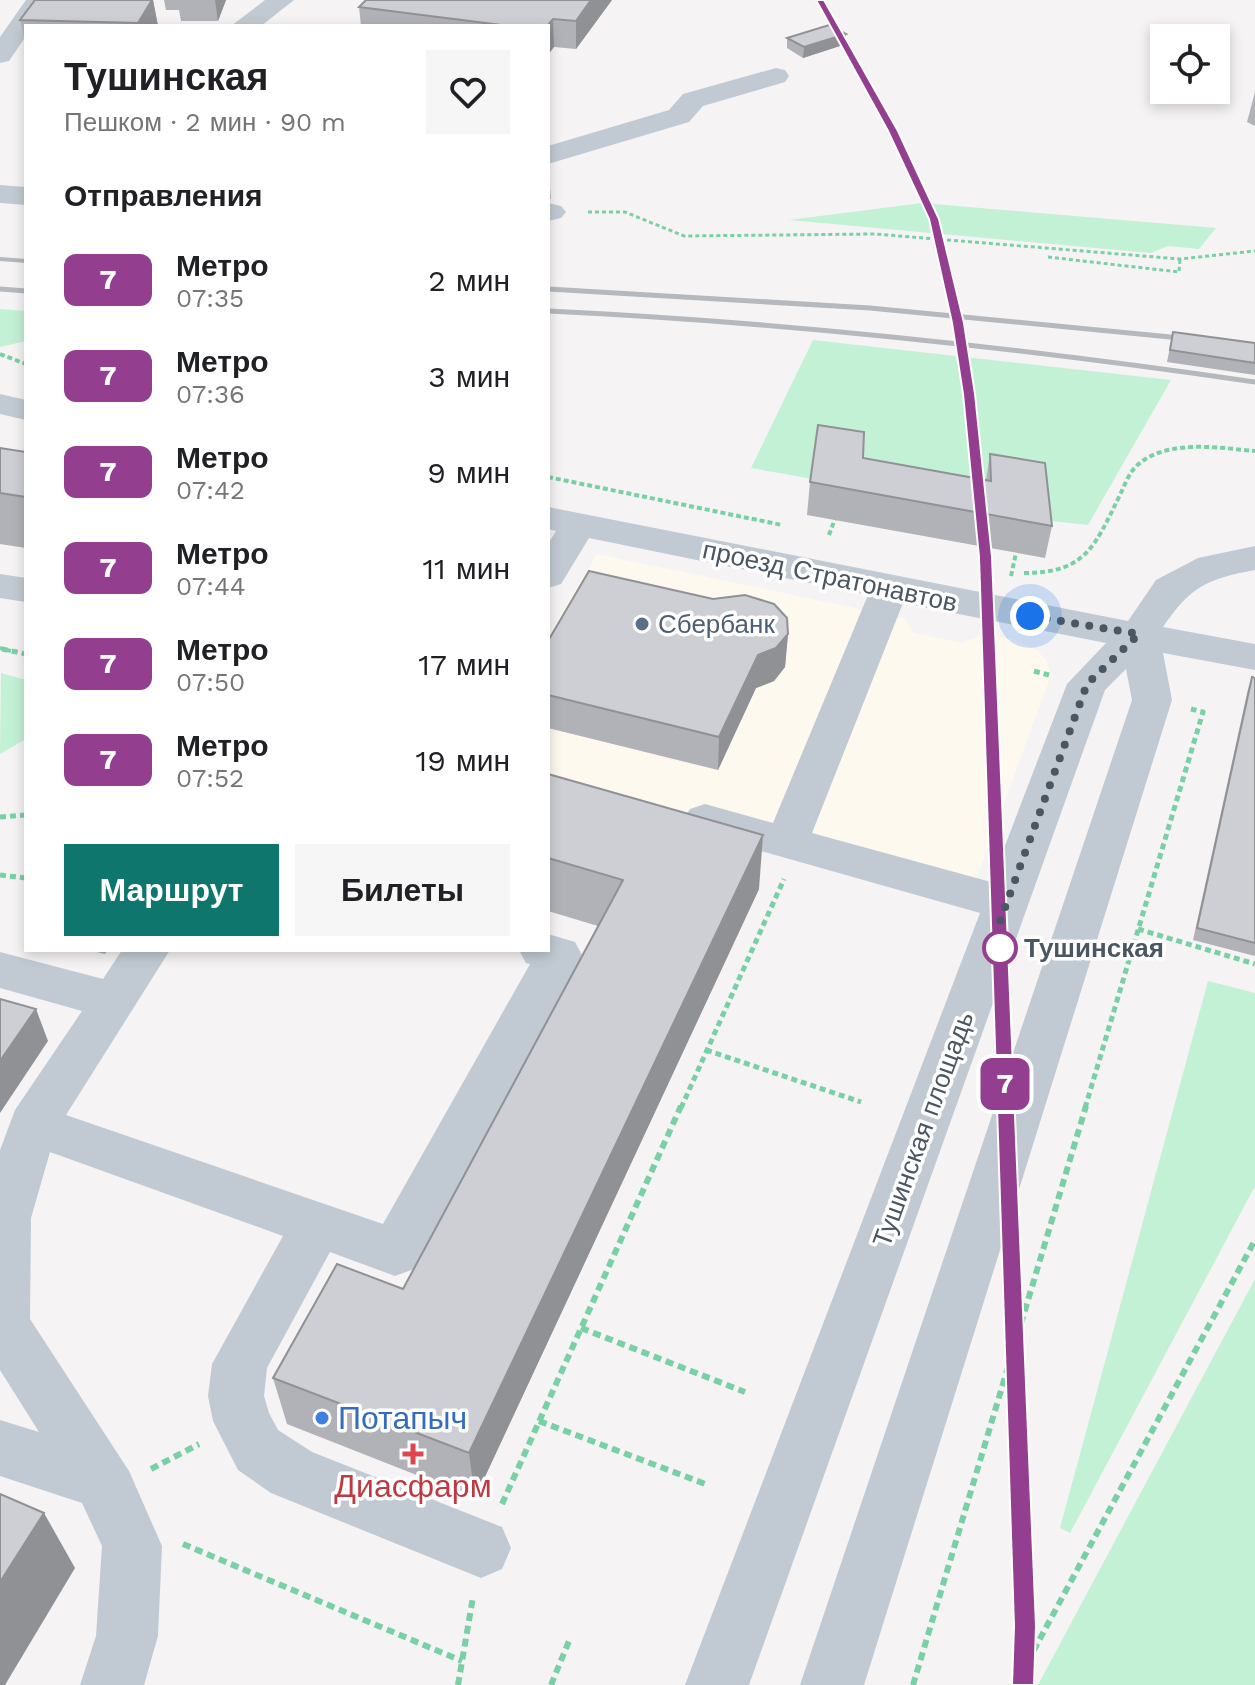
<!DOCTYPE html>
<html lang="ru">
<meta charset="utf-8">
<style>
body{margin:0;font-family:"Work Sans",sans-serif;background:#f6f6f6;color:#202124;height:100vh;display:flex;flex-direction:column;font-size:30px;white-space:nowrap}
*{box-sizing:border-box;margin:0}
p{font-size:26px;color:#757577}
.icon{flex:none;width:44px;height:44px;fill:none;stroke:currentColor;stroke-width:2;stroke-linecap:round;stroke-linejoin:round}
.map{position:relative;flex:1;overflow:hidden}
.side{position:absolute;left:24px;top:24px;width:526px;height:928px;display:flex;flex-direction:column;background:#fff;border-radius:0px;box-shadow:0 4px 12px #0003}
.side>*{flex:none}
.badge{padding:0 16px;border-radius:12px;font-size:28px;line-height:52px}
.fabs{position:absolute;left:1150px;top:24px;display:grid;gap:16px}
.fabs a{display:grid;place-items:center;width:80px;height:80px;border-radius:0px;background:#fff;box-shadow:0 4px 12px #0003;font-size:40px}
.you{position:absolute;width:40px;height:40px;margin:-20px;border:6px solid #fff;border-radius:50%;background:#1a73e8;box-shadow:0 0 0 12px #1a73e833}
.map>.badge{position:absolute;translate:-50% -50%;box-shadow:0 0 0 4px #fff}
h2{padding:0 40px;font-size:30px;line-height:72px}
.round{display:grid;place-items:center;flex:none;width:84px;height:84px;border-radius:0px;background:#f6f6f6}
.overview{display:flex;align-items:center;justify-content:space-between;height:136px;padding:0 40px}
h1{font-size:38px;font-weight:700;line-height:60px}
.button{display:flex;gap:16px;margin-top:auto;padding:16px 40px}
.button a{flex:1;height:92px;border-radius:0px;background:#0f766e;color:#fff;font-size:32px;font-weight:700;line-height:92px;text-align:center}
.button a+a{background:#f6f6f6;color:#202124}
ul{padding:0;list-style:none}
li{display:flex;align-items:center;gap:24px;height:96px;padding:0 40px}
li div{flex:1}
li b{display:block;font-size:30px}
li em{font-style:normal}
li .badge{min-width:88px;font-weight:700;text-align:center}
.map>svg:first-child{display:block}
.commercial{fill:#fdf9ef}
.green{fill:#c3f1d5}
.lines{fill:none;stroke-linecap:round;stroke-linejoin:round}
.path-far3{stroke:#7ad0a6;stroke-width:3;stroke-dasharray:4 3;stroke-linecap:butt}
.path-far2{stroke:#7ad0a6;stroke-width:4;stroke-dasharray:5 3;stroke-linecap:butt}
.path-far1{stroke:#7ad0a6;stroke-width:5;stroke-dasharray:6 4;stroke-linecap:butt}
.path{stroke:#7ad0a6;stroke-width:6;stroke-dasharray:8 5;stroke-linecap:butt}
.minor{fill:#c1cad2;fill-rule:evenodd}
.rail-far1{stroke:#b5b8bd;stroke-width:4}
.rail{stroke:#b5b8bd;stroke-width:5}
.wall{fill:#b0b2b7}
.shaded-wall{fill:#909195}
.building{fill:#cdcfd5;stroke:#909195;stroke-width:2}
.line{fill:#943e90;stroke:#fff;stroke-width:2}
.walk{stroke:#4a5661;stroke-width:8;stroke-dasharray:0 14.4}
.service-dot{fill:#5c6f8a;stroke:#fff;stroke-width:3}
.stop-dot{fill:#fff;stroke:#943e90;stroke-width:4}
.shop-dot{fill:#3f7fe0;stroke:#fff;stroke-width:3}
.health-dot{fill:#e0444e;stroke:#fff;stroke-width:3}
.labels{text-anchor:middle;stroke-width:7;stroke-linejoin:round;paint-order:stroke}
.street-label{font-size:26px;fill:#4a5661;stroke:#fff}
.service-label{font-size:26px;fill:#4e5e75;stroke:#fff;text-anchor:start}
.stop-label{font-size:26px;font-weight:bold;fill:#4a5661;stroke:#fff;text-anchor:start}
.near-shop-label{font-size:32px;fill:#366cbe;stroke:#fff;text-anchor:start}
.near-health-label{font-size:32px;fill:#be3a42;stroke:#fff}
</style>
<div class="map">
<svg width="1255" height="1685" viewBox="0 0 1255 1685">
<rect width="100%" height="100%" fill="#f5f3f3"/>
<polygon class="commercial" points="597,554 904,618 914,633 962,643 983,634 1014,640 1037,650 1047,661 1051,675 966,907 548,791 548,635"/>
<g class="green">
<polygon points="922,203 1216,228 1199,249 1168,246 1151,253 789,220"/>
<polygon points="0,309 26,311 26,341 0,347"/>
<polygon points="813,340 1171,380 1088,525 1043,520 751,468"/>
<polygon points="1,673 26,680 26,739 0,754"/>
<polygon points="1208,981 1255,993 1255,1186 1070,1533 1060,1528"/>
<polygon points="1255,1279 1255,1685 1038,1685"/>
</g>
<g class="lines">
<g class="path-far3">
<polyline points="588,212 625,212 684,236 875,234 1180,259 1255,251"/>
<polyline points="1048,257 1179,272 1180,259"/>
</g>
<g class="path-far2">
<polyline points="0,354 26,364"/>
<polyline points="548,477 782,525"/>
<polyline points="829,535 835,519"/>
<path d="M1024,573C1087,573 1095,545 1120,495C1125,484 1130,470 1140,463C1170,439 1220,448 1255,451"/>
<polyline points="1011,576 1016,553"/>
<polyline points="0,648 11,651"/>
</g>
<g class="path-far1">
<polyline points="2,649 26,654"/>
<polyline points="1034,671 1049,675"/>
<polyline points="0,817 26,815"/>
<polyline points="0,875 26,878"/>
<polyline points="1138,929 1255,964"/>
<polyline points="706,1050 861,1102"/>
<polyline points="681,1108 784,879"/>
<polyline points="1085,1108 1203,712 1191,709"/>
</g>
<g class="path">
<polyline points="581,1328 745,1392"/>
<polyline points="539,1421 708,1485"/>
<polyline points="151,1469 199,1444"/>
<polyline points="502,1504 681,1106"/>
<polyline points="183,1544 462,1661"/>
<polyline points="458,1685 473,1597"/>
<polyline points="551,1685 569,1641"/>
<polyline points="913,1685 1086,1106"/>
<polyline points="1015,1685 1255,1240"/>
</g>
<g class="minor">
<polygon points="26,0 51,0 33,26 26,26 26,36 9,61 0,63 0,37"/>
<polygon points="265,0 294,0 261,26 231,26"/>
<polygon points="776,68 785,70 789,76 785,82 703,106 689,122 548,164 548,146 669,110 683,94"/>
<polygon points="0,185 26,187 26,205 0,203"/>
<polygon points="548,203 561,206 566,212 561,218 548,221"/>
<polygon points="0,394 26,400 26,420 0,414"/>
<path d="M548,507L1128,621L1156,580L1198,558L1255,546V570C1207,579 1191,586 1163,627L1255,644V670L1163,653L1172,700L864,1685H800L1132,700L1126,669L1105,690L749,1685H685L980,913L690,831L683,820L690,809L705,804L773,823L868,595L589,538L561,584L548,588V544L556,531L548,529ZM903,603L1106,643L1067,684L991,882L812,833Z"/>
<polygon points="0,574 26,578 26,602 0,598"/>
<polygon points="548,934 575,942 582,955 414,1269 395,1276 330,1252 267,1368 264,1396 269,1413 278,1430 312,1452 502,1527 511,1548 502,1569 481,1578 271,1493 238,1470 213,1421 208,1396 212,1364 283,1236 50,1152 31,1218 30,1319 129,1471 162,1546 158,1636 144,1685 80,1685 96,1636 102,1546 82,1503 0,1476 0,1420 39,1432 0,1370 0,1150 15,1110 82,1011 0,988 0,952 103,979 122,950 170,950 66,1115 383,1224 530,964 526,963 519,950 548,950"/>
</g>
<polyline class="rail-far1" points="0,259 26,261"/>
<g class="rail">
<polyline points="0,289 26,291"/>
<polyline points="548,289 870,308 1191,339"/>
<path d="M548,311C785,322 1020,348 1255,382"/>
</g>
</g>
<g class="wall">
<polygon points="35,0 153,0 158,26 26,26 26,44 20,20"/>
<polygon points="164,0 226,0 218,21 181,21 179,10 166,10"/>
<polygon points="366,0 612,0 576,49 554,47 548,26 361,26 359,7"/>
<polygon points="787,38 846,44 803,58 787,48"/>
<polygon points="1255,92 1255,126 1247,122"/>
<polygon points="548,185 550,188 551,199 548,199"/>
<polygon points="1173,332 1255,343 1255,375 1167,362"/>
<polygon points="0,448 26,452 26,548 0,544"/>
<polygon points="990,454 1052,526 1045,558 807,515 810,482 863,458 986,480"/>
<polygon points="788,634 785,667 774,681 756,688 718,770 548,728 548,641"/>
<polygon points="1252,677 1255,678 1255,956 1193,940 1248,689"/>
<polygon points="548,774 759,889 475,1498 287,1424 273,1378 403,1289 598,926 548,911"/>
<polygon points="89,950 108,950 105,954"/>
</g>
<g class="shaded-wall">
<polygon points="152,0 153,0 158,26 138,26 138,23"/>
<polygon points="215,0 226,0 218,21"/>
<polygon points="591,0 612,0 576,49 576,21"/>
<polygon points="553,19 554,47 548,55 548,26"/>
<polygon points="846,34 846,44 803,58 804,47"/>
<polygon points="788,634 785,667 774,681 756,688 718,770 719,737 758,655"/>
<polygon points="763,835 759,889 475,1498 469,1453"/>
<polygon points="36,1009 48,1041 0,1113 0,1061"/>
<polygon points="44,1513 75,1568 5,1685 0,1685 0,1582"/>
</g>
<g class="building">
<polygon points="35,0 152,0 138,23 20,20"/>
<polygon points="366,0 591,0 576,21 553,19 547,26 509,26 359,7"/>
<polygon points="829,25 846,34 804,47 787,38"/>
<polygon points="1173,332 1255,343 1255,363 1170,350"/>
<polygon points="818,425 864,432 863,458 991,481 990,454 1045,463 1052,526 810,482"/>
<polygon points="0,448 26,452 26,497 0,493"/>
<polygon points="589,571 713,599 745,595 774,604 787,618 788,634 776,648 758,655 719,737 548,695 548,641"/>
<polygon points="1252,677 1255,678 1255,943 1197,928"/>
<polygon points="548,774 763,835 469,1453 273,1378 337,1264 403,1289 623,880 548,858"/>
<polygon points="0,999 36,1009 0,1061"/>
<polygon points="0,1494 44,1513 0,1582"/>
</g>
<polygon class="line" points="816,0 824,0 898,131 939,219 964,323 975,394 992,557 1036,1626 1034,1685 1012,1685 1014,1626 979,557 963,394 952,323 929,219 888,131"/>
<g class="lines">
<polyline class="walk" points="1000,948 996,932 1087,684 1139,634 1030,616"/>
</g>
<circle class="service-dot" cx="642" cy="624" r="8"/>
<circle class="stop-dot" cx="1000" cy="948" r="16"/>
<circle class="shop-dot" cx="322" cy="1418" r="8"/>
<path class="health-dot" d="M409 1442h8v8h8v8h-8v8h-8v-8h-8v-8h8z"/>
<g class="labels">
<g class="street-label">
<text transform="translate(830 576) rotate(12)" y="9">проезд Стратонавтов</text>
<text transform="translate(923 1129) rotate(-70)" y="9">Тушинская площадь</text>
</g>
<g class="service-label">
<text x="658" y="633">Сбербанк</text>
</g>
<g class="stop-label">
<text x="1024" y="957">Тушинская</text>
</g>
<g class="near-shop-label">
<text x="338" y="1429">Потапыч</text>
</g>
<g class="near-health-label">
<text x="413" y="1497">Диасфарм</text>
</g>
</g>
</svg>
<div class="fabs">
<a><svg class="icon" aria-label="locate" viewBox="0 0 24 24"><circle cx="12" cy="12" r="6"/><path d="M12 2v4M12 18v4M2 12h4M18 12h4"/></svg></a>
</div>
<div class="you" style="left:1030px;top:616px"></div>
<b class="badge" style="left:1005px;top:1084px;background:#943e90;color:#fff">7</b>
<section class="side">
<div class="overview"><div><h1>Тушинская</h1><p>Пешком · 2 мин · 90 m</p></div><a class="round"><svg class="icon" aria-label="heart" viewBox="0 0 24 24"><path d="M12 20l-8-8c-3-5 5-10 8-4 3-6 11-1 8 4z"/></svg></a></div>
<h2>Отправления</h2>
<ul>
<li><span class="badge" style="background:#943e90;color:#fff">7</span><div><b>Метро</b><p>07:35</p></div><em>2 мин</em></li>
<li><span class="badge" style="background:#943e90;color:#fff">7</span><div><b>Метро</b><p>07:36</p></div><em>3 мин</em></li>
<li><span class="badge" style="background:#943e90;color:#fff">7</span><div><b>Метро</b><p>07:42</p></div><em>9 мин</em></li>
<li><span class="badge" style="background:#943e90;color:#fff">7</span><div><b>Метро</b><p>07:44</p></div><em>11 мин</em></li>
<li><span class="badge" style="background:#943e90;color:#fff">7</span><div><b>Метро</b><p>07:50</p></div><em>17 мин</em></li>
<li><span class="badge" style="background:#943e90;color:#fff">7</span><div><b>Метро</b><p>07:52</p></div><em>19 мин</em></li>
</ul>
<div class="button"><a>Маршрут</a><a>Билеты</a></div>
</section>
</div>
